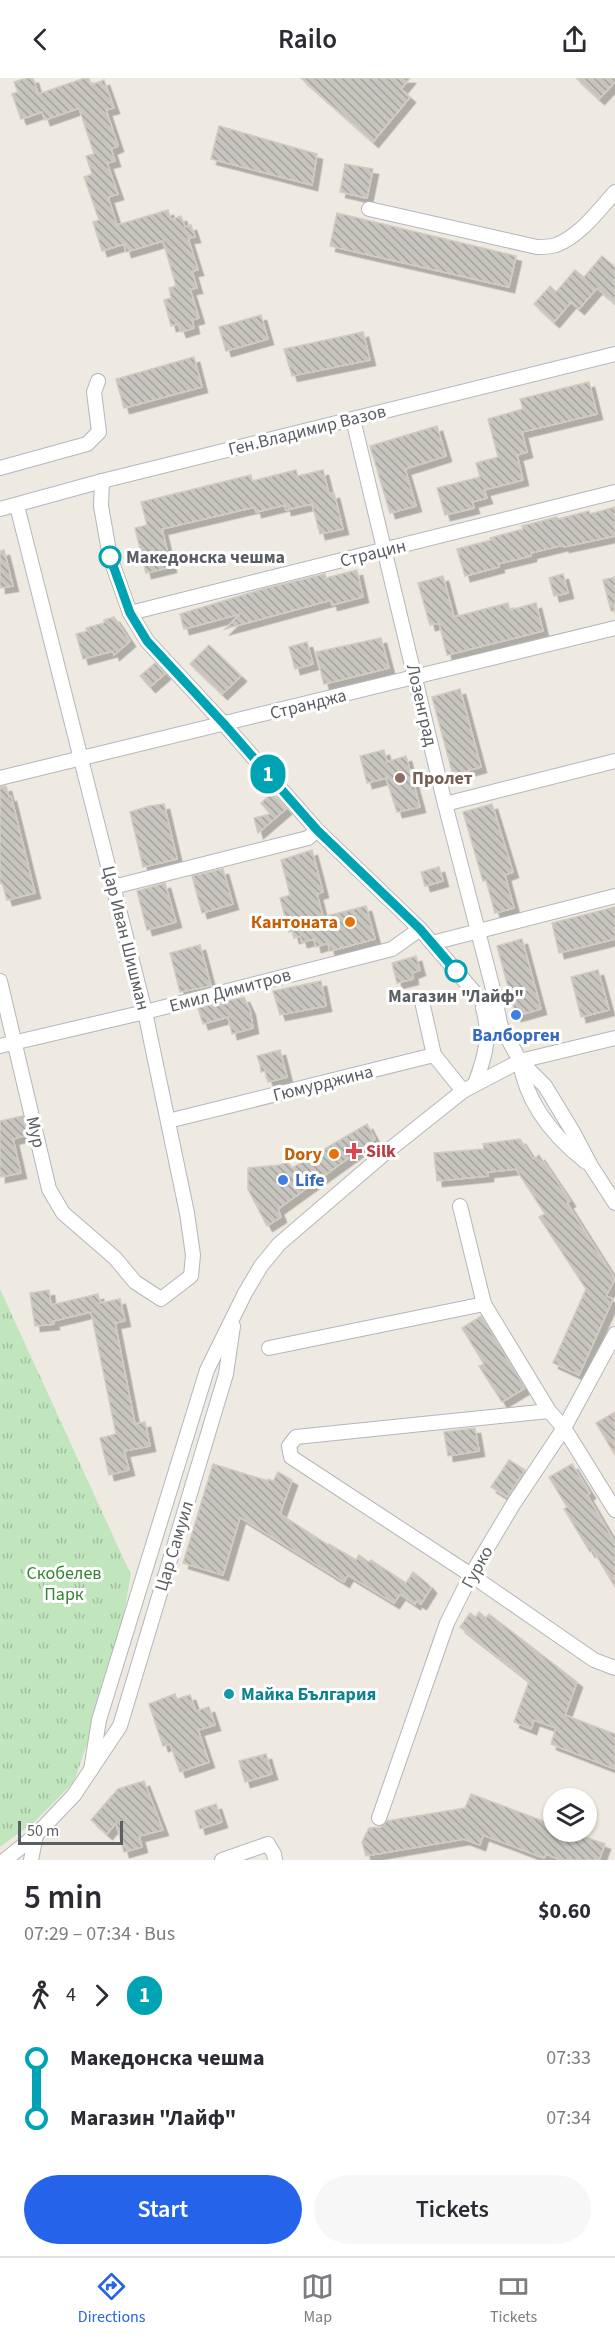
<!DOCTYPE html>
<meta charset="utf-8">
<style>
body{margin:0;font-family:"Source Sans 3",sans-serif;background:#f7f7f7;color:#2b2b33;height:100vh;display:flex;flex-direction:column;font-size:22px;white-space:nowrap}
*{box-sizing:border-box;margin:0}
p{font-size:20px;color:#7c7c81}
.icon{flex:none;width:33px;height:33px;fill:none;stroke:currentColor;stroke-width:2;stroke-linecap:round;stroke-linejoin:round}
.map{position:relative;height:1782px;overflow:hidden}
.details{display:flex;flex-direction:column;background:#fff;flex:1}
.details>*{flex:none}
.badge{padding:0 12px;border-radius:20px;font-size:21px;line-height:39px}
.tools{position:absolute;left:543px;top:1710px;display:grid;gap:12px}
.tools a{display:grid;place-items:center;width:54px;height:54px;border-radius:50%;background:#fff;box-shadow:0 2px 4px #0004;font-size:30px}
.scale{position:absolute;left:18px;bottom:15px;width:105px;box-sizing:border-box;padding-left:6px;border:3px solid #5a5f63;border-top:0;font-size:16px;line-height:21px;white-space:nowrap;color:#5a5f63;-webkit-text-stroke:4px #fff;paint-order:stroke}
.map>.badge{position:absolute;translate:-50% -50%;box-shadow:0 0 0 3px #fff}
.legs{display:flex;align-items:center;gap:9px;height:66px;padding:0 24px;font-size:20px}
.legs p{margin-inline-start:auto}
.overview{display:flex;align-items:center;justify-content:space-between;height:102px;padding:0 24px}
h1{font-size:33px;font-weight:600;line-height:45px}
.primary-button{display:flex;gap:12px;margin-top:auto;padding:12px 24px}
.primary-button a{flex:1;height:69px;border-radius:36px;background:#2563eb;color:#fff;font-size:24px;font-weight:600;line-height:69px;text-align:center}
.primary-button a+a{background:#f7f7f7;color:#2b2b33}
ul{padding:0 24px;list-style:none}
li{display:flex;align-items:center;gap:21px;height:60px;font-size:22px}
li i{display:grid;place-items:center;width:9px;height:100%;margin:0 8px;background:currentColor}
li i::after{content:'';width:15px;height:15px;margin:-8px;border:4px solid;border-radius:50%;background:#fff}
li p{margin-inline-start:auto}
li:first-child i{background:linear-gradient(#0000 50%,currentColor 0)}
li:last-child i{background:linear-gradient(currentColor 50%,#0000 0)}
header{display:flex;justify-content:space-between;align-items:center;height:78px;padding:0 24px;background:#fff;font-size:27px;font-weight:600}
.tab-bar{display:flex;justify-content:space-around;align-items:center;height:84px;border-top:2px solid #e1e1e2;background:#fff;font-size:16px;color:#7c7c81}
.tab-bar a{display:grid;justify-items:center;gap:3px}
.tab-bar .on{color:#2563eb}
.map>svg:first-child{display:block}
.park{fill:url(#park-tufts)}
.building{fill:url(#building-back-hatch);stroke:#d2cbc0;stroke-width:1.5;filter:url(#shadow)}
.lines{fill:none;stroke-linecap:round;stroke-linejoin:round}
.minor-casing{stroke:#b3b6ba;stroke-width:16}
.minor{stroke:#fff;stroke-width:14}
.line-1-casing{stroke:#fff;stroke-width:14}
.line-1{stroke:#00a3b4;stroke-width:9}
.stop-1-dot{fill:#fff;stroke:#00a3b4;stroke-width:3}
.education-dot{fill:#8d6e63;stroke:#fff;stroke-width:2}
.food-dot{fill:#e8710a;stroke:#fff;stroke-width:2}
.shop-dot{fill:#3f7fe0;stroke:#fff;stroke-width:2}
.health-dot{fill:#e0444e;stroke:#fff;stroke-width:2}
.culture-dot{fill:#0f9aa8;stroke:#fff;stroke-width:2}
.labels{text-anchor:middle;stroke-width:6;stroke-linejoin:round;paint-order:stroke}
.street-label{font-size:18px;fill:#5a5f63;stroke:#fff}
.stop-label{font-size:18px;font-weight:bold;fill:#5a5f63;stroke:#fff;text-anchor:start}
.education-label{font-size:18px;font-weight:bold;fill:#785e54;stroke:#fff;text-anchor:start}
.food-label{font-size:18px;font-weight:bold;fill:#c56008;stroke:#fff;text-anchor:end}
.shop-label{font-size:18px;font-weight:bold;fill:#366cbe;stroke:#fff}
.health-label{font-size:18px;font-weight:bold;fill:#be3a42;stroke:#fff;text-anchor:start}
.park-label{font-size:18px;fill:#358332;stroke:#fff}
.culture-label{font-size:18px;font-weight:bold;fill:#0d838f;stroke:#fff;text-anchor:start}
</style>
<header><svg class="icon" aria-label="back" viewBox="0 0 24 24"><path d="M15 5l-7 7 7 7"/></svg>Railo<svg class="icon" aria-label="share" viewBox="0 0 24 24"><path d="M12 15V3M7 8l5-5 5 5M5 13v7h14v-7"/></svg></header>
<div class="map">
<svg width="615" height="1782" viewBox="0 0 615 1782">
<defs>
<pattern id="park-tufts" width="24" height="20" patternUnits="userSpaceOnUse" patternTransform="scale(1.5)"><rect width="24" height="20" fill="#c1e6be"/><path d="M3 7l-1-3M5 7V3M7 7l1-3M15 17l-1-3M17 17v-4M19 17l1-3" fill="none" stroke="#a0be9e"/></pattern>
<pattern id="building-back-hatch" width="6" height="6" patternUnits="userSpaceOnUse" patternTransform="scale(1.5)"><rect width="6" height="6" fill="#c8c5bf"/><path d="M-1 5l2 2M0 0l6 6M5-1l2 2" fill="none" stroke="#a5a39f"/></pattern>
<filter id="shadow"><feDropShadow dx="5.5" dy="5.5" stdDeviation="0" flood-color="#0004"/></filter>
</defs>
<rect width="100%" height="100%" fill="#eeeae2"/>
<polygon class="park" points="0,1211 131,1497 115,1584 74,1704 34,1744 0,1769"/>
<g class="building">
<polygon points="27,0 33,0 38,16 85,0 89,0 91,7 104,2 114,30 106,32 118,68 111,71 115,83 107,85 118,116 108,119 117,147 168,132 171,142 181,138 185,149 191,147 195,159 188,160 198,192 192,193 197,210 190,211 199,240 192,242 194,250 181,254 178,246 171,248 164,222 171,220 169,210 176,208 163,163 126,174 124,166 102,173 93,144 99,142 84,99 92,96 86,78 94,76 79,30 45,42 42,34 21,41 12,16 18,14 14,4"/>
<polygon points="301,0 410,0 401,11 410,19 373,64"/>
<polygon points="576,0 615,0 615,4 599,21"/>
<polygon points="219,48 317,76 312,107 211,81"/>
<polygon points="345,86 373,91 367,120 340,114"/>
<polygon points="337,135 516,178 509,209 330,168"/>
<polygon points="602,178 615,189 615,225 597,210 579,231 571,224 554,244 534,226 550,208 556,214 575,192 584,199"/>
<polygon points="261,237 268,261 226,273 219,249"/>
<polygon points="363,254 370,282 292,298 284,271"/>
<polygon points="194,279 202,309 124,330 116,301"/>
<polygon points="589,304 597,336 522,354 527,374 517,377 523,402 484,412 487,420 472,424 474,430 445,437 437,410 480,399 476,385 498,379 488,341 523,331 520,321"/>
<polygon points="437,348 446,378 405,391 416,428 390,435 370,368"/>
<polygon points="296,392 298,398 323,392 329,416 334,415 343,451 320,456 312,426 286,432 285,427 256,434 255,429 162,451 171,489 146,495 135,450 147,447 141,424 251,397 252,403"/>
<polygon points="615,429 615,458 564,469 563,467 531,475 531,478 498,486 499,489 465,498 457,471 491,462 490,460 523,451 522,448 557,439 558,441 589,433 590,436"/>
<polygon points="4,472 13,508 0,510 0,473"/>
<polygon points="357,492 363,519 332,527 331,522 225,551 240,536 184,551 180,536 263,511 325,496 326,500"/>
<polygon points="563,496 568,515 554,518 549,500"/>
<polygon points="443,498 454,539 508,525 510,532 536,525 543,553 447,577 439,545 430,547 418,505"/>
<polygon points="615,499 615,533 611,533 603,502"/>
<polygon points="114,539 130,563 114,577 113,573 83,581 76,556 87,553 86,550 104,545 104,542"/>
<polygon points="381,560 389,590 324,606 316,574"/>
<polygon points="307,564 313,586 295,591 289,569"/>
<polygon points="209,567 241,598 222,616 190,586"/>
<polygon points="155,585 165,596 150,609 140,598"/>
<polygon points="460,611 481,689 453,697 432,619"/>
<polygon points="384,672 387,684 406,678 420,729 397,734 386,700 367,705 360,678"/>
<polygon points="6,708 9,719 11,718 35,815 7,822 2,805 0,806 0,709"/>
<polygon points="272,715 286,731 258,755 254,740 270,736 261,725"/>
<polygon points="164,726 177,781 143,789 130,734 149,728"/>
<polygon points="492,726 513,794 505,797 514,830 495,835 486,802 483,803 463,734"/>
<polygon points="312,772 323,814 317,816 323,839 366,828 375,861 330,873 328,865 316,869 314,861 302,864 300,858 294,860 292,853 289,854 280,820 290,817 281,782"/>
<polygon points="439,789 443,803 425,808 421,794"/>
<polygon points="223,791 233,826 202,835 192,798"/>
<polygon points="165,805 176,844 147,852 137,813"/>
<polygon points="615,829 615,861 559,875 552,845"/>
<polygon points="522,861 541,931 516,938 497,868"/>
<polygon points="200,867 211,908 180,914 170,875"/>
<polygon points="416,878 420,892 412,895 413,901 397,905 392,885"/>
<polygon points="598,892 609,932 581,939 571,899"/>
<polygon points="321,903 326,928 280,937 273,913"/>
<polygon points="244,919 250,932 253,950 232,956 228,939 203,946 198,930"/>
<polygon points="280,972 287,999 268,1004 265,993 261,994 260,986 257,978"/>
<polygon points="23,1038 27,1057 13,1061 21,1095 0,1099 0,1043"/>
<polygon points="367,1046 375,1061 278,1131 281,1139 267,1148 248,1111 248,1090 280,1087 288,1084 292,1090"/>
<polygon points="520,1061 533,1081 539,1077 560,1108 570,1123 567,1125 615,1201 606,1218 613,1221 579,1297 553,1285 586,1211 539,1139 545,1136 516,1091 488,1094 488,1098 437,1103 434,1075 484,1071 483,1066"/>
<polygon points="49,1212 51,1227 98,1216 100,1225 120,1221 125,1243 115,1245 135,1346 145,1344 150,1368 124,1373 129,1392 109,1397 100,1360 116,1356 91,1234 53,1243 54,1246 35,1248 30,1215"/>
<polygon points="481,1238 525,1310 502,1324 479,1288 484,1286 462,1250"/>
<polygon points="615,1334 615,1377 596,1345"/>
<polygon points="475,1350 479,1373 448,1378 444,1354"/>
<polygon points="509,1382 525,1392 507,1419 491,1409"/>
<polygon points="213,1386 268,1403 268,1401 273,1403 278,1394 292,1402 280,1436 328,1467 329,1466 356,1482 359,1477 369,1484 371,1482 406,1505 413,1494 428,1506 431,1510 421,1526 416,1523 415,1526 400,1516 394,1525 348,1497 344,1504 240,1439 223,1497 183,1485"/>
<polygon points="572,1386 590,1415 587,1417 615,1465 615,1509 593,1472 590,1474 564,1431 567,1429 549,1399"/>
<polygon points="479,1534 486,1540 489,1536 577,1604 565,1637 615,1656 615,1691 551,1666 556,1650 534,1642 531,1651 514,1644 529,1603 460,1549 470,1535 476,1539"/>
<polygon points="175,1616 177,1621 190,1617 196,1633 209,1629 215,1647 198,1652 209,1684 180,1694 170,1666 163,1668 149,1626"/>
<polygon points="266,1676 272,1696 245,1704 239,1683"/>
<polygon points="144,1703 163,1752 139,1758 142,1769 124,1774 116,1745 107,1756 91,1742 118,1711"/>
<polygon points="471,1716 554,1747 554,1754 571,1754 605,1766 599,1782 561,1782 546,1776 544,1780 483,1757 480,1767 464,1761 366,1778 362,1764 369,1750 381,1749 387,1743 465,1730"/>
<polygon points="216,1726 222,1744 200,1751 195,1733"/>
</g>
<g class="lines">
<defs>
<g id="minor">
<path d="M369,131L537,169C543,169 550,169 556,167C580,158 599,132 615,114"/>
<polyline points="353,341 445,726 494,915 500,945"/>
<polyline points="0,390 87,366 99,354 94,314 98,303"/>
<polyline points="102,403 101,428 110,479 130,535 147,563 224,646 317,752 420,851 481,922 501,948 520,983 545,1008 573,1054 591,1088 615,1125"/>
<polyline points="0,431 102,403 615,276"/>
<polyline points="130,535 615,414"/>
<polyline points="0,700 615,550"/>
<polyline points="445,726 615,683"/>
<polyline points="113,809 308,760 317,752"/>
<polyline points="432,865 615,818"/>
<polyline points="0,903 49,1111 63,1135 115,1180 135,1204 161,1221 191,1198 193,1177 187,1135 145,934 17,428"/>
<polyline points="423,928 434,977"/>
<polyline points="0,968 145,934 392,871 420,851"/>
<path d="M520,983C526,1026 553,1058 586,1084"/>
<path d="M475,1006C485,979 491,958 483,930"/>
<polyline points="168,1043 434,977 463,1013"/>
<polyline points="460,1128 484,1226 549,1333 564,1350 615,1432"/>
<polyline points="269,1270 484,1226"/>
<polyline points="549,1333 296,1359 289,1368 291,1379 471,1497 594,1582 615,1590"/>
<polyline points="91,1692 99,1642 207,1292 245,1215 261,1188 279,1166 384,1076 463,1013 520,983 615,960"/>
<polyline points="379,1740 447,1545 471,1497 514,1425 564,1350 615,1256"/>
<polyline points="5,1782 36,1757 74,1717 120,1648 226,1296 233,1248"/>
<polyline points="31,1782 36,1757"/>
<polyline points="222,1782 268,1766 274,1776 275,1782"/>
</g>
</defs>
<use href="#minor" class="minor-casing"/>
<use href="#minor" class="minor"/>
</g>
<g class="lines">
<defs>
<polyline id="line-1" points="110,479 130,535 147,563 224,646 317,752 420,851 456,893"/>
</defs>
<use href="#line-1" class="line-1-casing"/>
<use href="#line-1" class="line-1"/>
</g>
<g class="stop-1-dot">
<circle cx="110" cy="479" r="10"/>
<circle cx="456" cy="893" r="10"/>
</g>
<circle class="education-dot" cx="400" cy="700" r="6"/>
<g class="food-dot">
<circle cx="350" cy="844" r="6"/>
<circle cx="334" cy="1076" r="6"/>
</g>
<g class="shop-dot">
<circle cx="516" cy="937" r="6"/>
<circle cx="283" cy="1102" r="6"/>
</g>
<path class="health-dot" d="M351 1064h6v6h6v6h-6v6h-6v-6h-6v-6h6z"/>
<circle class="culture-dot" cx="229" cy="1616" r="6"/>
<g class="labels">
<g class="street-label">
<text transform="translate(307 352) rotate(-14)" y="6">Ген.Владимир Вазов</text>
<text transform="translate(373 475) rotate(-14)" y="6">Страцин</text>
<text transform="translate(308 626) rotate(-14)" y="6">Странджа</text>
<text transform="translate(422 627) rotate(77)" y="6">Лозенград</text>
<text transform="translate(126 860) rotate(76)" y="6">Цар Иван Шишман</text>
<text transform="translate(230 912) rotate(-15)" y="6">Емил Димитров</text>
<text transform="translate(323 1005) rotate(-14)" y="6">Гюмурджина</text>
<text transform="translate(36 1054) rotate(77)" y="6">Мур</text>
<text transform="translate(174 1468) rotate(-73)" y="6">Цар Самуил</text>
<text transform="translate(477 1489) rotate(-61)" y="6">Гурко</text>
</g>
<g class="stop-label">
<text x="126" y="485">Македонска чешма</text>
<text x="456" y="924" text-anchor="middle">Магазин "Лайф"</text>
</g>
<g class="education-label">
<text x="412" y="706">Пролет</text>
</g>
<g class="food-label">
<text x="338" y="850">Кантоната</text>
<text x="322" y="1082">Dory</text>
</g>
<g class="shop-label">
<text x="516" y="963">Валборген</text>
<text x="295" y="1108" text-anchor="start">Life</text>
</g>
<g class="health-label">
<text x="366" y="1079">Silk</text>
</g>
<g class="park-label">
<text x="64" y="1501">Скобелев<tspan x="64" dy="21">Парк</tspan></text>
</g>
<g class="culture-label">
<text x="241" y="1622">Майка България</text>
</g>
</g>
</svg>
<div class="tools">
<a><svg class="icon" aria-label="layers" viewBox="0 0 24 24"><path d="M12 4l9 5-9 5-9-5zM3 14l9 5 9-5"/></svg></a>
</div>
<div class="scale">50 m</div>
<b class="badge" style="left:268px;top:696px;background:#00a3b4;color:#fff">1</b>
</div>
<section class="details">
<div class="overview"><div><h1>5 min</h1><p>07:29 – 07:34 · Bus</p></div><b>$0.60</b></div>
<div class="legs"><svg class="icon" aria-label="walk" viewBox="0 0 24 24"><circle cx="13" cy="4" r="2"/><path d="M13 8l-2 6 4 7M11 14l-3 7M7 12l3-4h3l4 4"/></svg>4<svg class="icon" aria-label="forward" viewBox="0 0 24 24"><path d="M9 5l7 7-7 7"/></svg><b class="badge" style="background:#00a3b4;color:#fff">1</b></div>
<ul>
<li><i style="color:#00a3b4"></i><b>Македонска чешма</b><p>07:33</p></li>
<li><i style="color:#00a3b4"></i><b>Магазин &quot;Лайф&quot;</b><p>07:34</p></li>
</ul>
<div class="primary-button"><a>Start</a><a>Tickets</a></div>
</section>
<nav class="tab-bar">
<a class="on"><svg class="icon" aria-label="directions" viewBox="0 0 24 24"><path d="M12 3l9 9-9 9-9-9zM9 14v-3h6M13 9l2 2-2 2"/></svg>Directions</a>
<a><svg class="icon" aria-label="map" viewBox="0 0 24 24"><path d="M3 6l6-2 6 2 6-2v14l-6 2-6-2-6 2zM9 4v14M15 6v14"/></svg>Map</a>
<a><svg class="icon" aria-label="tickets" viewBox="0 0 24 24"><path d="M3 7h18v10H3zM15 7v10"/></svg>Tickets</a>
</nav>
